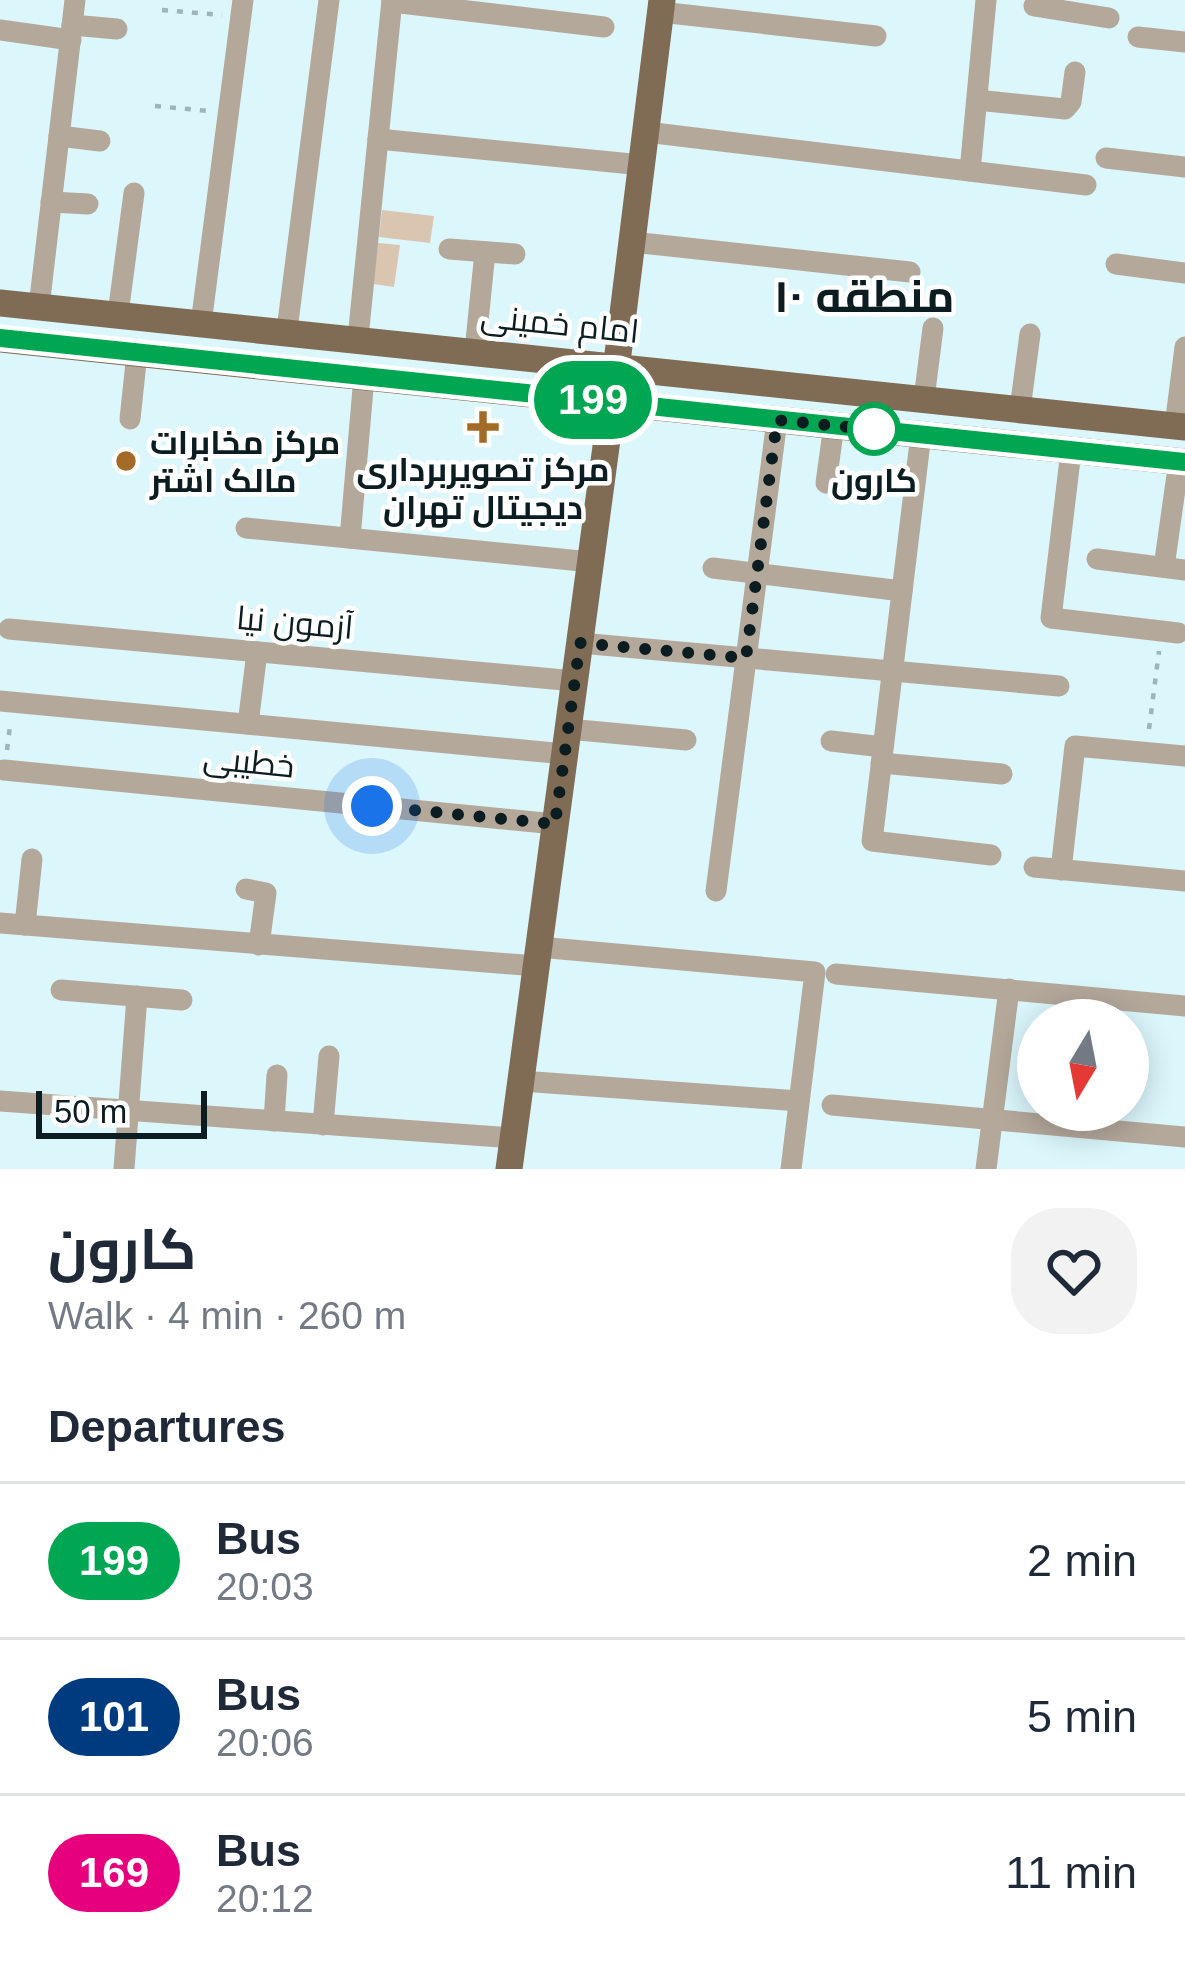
<!DOCTYPE html>
<meta charset="utf-8">
<style>
body{margin:0;font-family:Arial,Cairo,sans-serif;background:#f2f2f3;color:#1f2937;height:100vh;display:flex;flex-direction:column;font-size:45px;white-space:nowrap}
*{box-sizing:border-box;margin:0}
p{font-size:39px;color:#747a83}
.icon{flex:none;width:66px;height:66px;fill:none;stroke:currentColor;stroke-width:2;stroke-linecap:round;stroke-linejoin:round}
.map{position:relative;height:1169px;overflow:hidden}
.panel{display:flex;flex-direction:column;background:#fff;flex:1}
.panel>*{flex:none}
.badge{padding:0 24px;border-radius:39px;font-size:42px;line-height:78px}
.needle{width:78px;rotate:190deg}
.tools{position:absolute;left:1017px;top:999px;display:grid;gap:24px}
.tools a{display:grid;place-items:center;width:132px;height:132px;border-radius:50%;background:#fff;box-shadow:0 6px 30px #0003;font-size:60px}
.scale{position:absolute;left:36px;bottom:30px;width:171px;box-sizing:border-box;padding-left:12px;border:6px solid #0b1d20;border-top:0;font-size:33px;line-height:42px;white-space:nowrap;color:#0b1d20;-webkit-text-stroke:9px #fefefe;paint-order:stroke}
.you{position:absolute;width:60px;height:60px;margin:-30px;border:9px solid #fff;border-radius:50%;background:#1a73e8;box-shadow:0 0 0 18px #1a73e833}
.map>.badge{position:absolute;translate:-50% -50%;box-shadow:0 0 0 6px #fff}
h2{padding:0 48px;font-size:45px;line-height:108px}
.round{display:grid;place-items:center;flex:none;width:126px;height:126px;border-radius:48px;background:#f2f2f3}
.head{display:flex;align-items:center;justify-content:space-between;height:204px;padding:0 48px}
h1{font-size:57px;font-weight:700;line-height:90px}
ul{padding:0;list-style:none}
li{display:flex;align-items:center;gap:36px;height:156px;padding:0 48px;border-top:3px solid #e0e1e3}
li div{flex:1}
li b{display:block;font-size:45px}
li em{font-style:normal}
li .badge{min-width:132px;font-weight:700;text-align:center}
.map>svg:first-child{display:block}
.green{fill:#d9c5b0}
.lines{fill:none;stroke-linecap:round;stroke-linejoin:round}
.path{stroke:#9cb5b9;stroke-width:4.5;stroke-dasharray:6 9;stroke-linecap:butt}
.minor{stroke:#b4a89b;stroke-width:21}
.major{stroke:#806b54;stroke-width:27}
.line-casing{stroke:#fff;stroke-width:27}
.line{stroke:#00a651;stroke-width:18}
.walk{stroke:#0b1d20;stroke-width:12;stroke-dasharray:0 21.6}
.poi-dot{fill:#a36b27;stroke:#fefefe;stroke-width:4.5}
.stop-dot{fill:#fff;stroke:#00a651;stroke-width:6}
.labels{text-anchor:middle;stroke-width:9;stroke-linejoin:round;paint-order:stroke}
.street-label{font-size:33px;fill:#0b1d20;stroke:#fefefe}
.poi-label{font-size:33px;font-weight:bold;fill:#0b1d20;stroke:#fefefe;text-anchor:start}
.stop-label{font-size:33px;font-weight:bold;fill:#0b1d20;stroke:#fefefe}
.district-label{font-size:45px;font-weight:bold;fill:#0b1d20;stroke:#fefefe}
</style>
<div class="map">
<svg width="1185" height="1169" viewBox="0 0 1185 1169">
<rect width="100%" height="100%" fill="#dbf7fc"/>
<g class="green">
<polygon points="382,210 434,216 430,243 379,237"/>
<polygon points="378,243 400,245 394,287 373,284"/>
</g>
<g class="lines">
<g class="path">
<polyline points="162,10 222,15"/>
<polyline points="155,106 209,111"/>
<polyline points="1149,729 1159,651"/>
<polyline points="7,750 10,726"/>
</g>
<g class="minor">
<polyline points="392,2 604,27"/>
<polyline points="1034,6 1109,18"/>
<polyline points="660,12 876,36"/>
<polyline points="72,25 117,29"/>
<polyline points="0,30 71,40"/>
<polyline points="1138,37 1185,42"/>
<polyline points="977,100 1065,109 1071,102 1075,72"/>
<polyline points="646,132 1086,185"/>
<polyline points="59,136 100,141"/>
<polyline points="378,139 642,165"/>
<polyline points="1106,158 1185,167"/>
<polyline points="970,171 986,0"/>
<polyline points="51,202 88,204"/>
<polyline points="632,242 910,272"/>
<polyline points="449,249 515,254"/>
<polyline points="1116,264 1185,273"/>
<polyline points="39,307 75,0"/>
<polyline points="118,314 134,193"/>
<polyline points="201,324 243,0"/>
<polyline points="287,330 329,0"/>
<polyline points="358,338 392,0"/>
<polyline points="475,351 485,252"/>
<polyline points="924,399 933,328"/>
<polyline points="1020,409 1030,334"/>
<polyline points="130,419 137,353"/>
<polyline points="1175,426 1185,347"/>
<polyline points="921,434 872,841 991,855"/>
<polyline points="1071,451 1051,618 1178,633"/>
<polyline points="826,483 834,425"/>
<polyline points="246,528 591,562"/>
<polyline points="350,538 364,377"/>
<polyline points="1097,559 1185,570"/>
<polyline points="1164,567 1179,461"/>
<polyline points="713,568 902,591"/>
<polyline points="9,629 575,681"/>
<polyline points="580,643 1059,686"/>
<polyline points="0,701 565,754"/>
<polyline points="248,724 257,652"/>
<polyline points="568,729 686,740"/>
<polyline points="831,741 883,747"/>
<polyline points="881,763 1002,774"/>
<polyline points="4,770 555,824"/>
<polyline points="1034,867 1185,881"/>
<polyline points="1061,870 1075,746 1185,756"/>
<polyline points="246,889 266,893 259,945"/>
<polyline points="716,891 777,420"/>
<polyline points="0,923 536,966"/>
<polyline points="25,925 32,859"/>
<polyline points="539,947 815,972 791,1169"/>
<polyline points="836,974 1185,1006"/>
<polyline points="61,990 182,1000"/>
<polyline points="521,1081 799,1101"/>
<polyline points="0,1101 513,1138"/>
<polyline points="832,1105 1185,1137"/>
<polyline points="274,1121 277,1075"/>
<polyline points="323,1125 329,1056"/>
<polyline points="124,1169 137,996"/>
<polyline points="986,1169 1009,989"/>
</g>
<g class="major">
<polyline points="0,303 1185,427"/>
<polyline points="0,339 1185,462"/>
<polyline points="509,1169 612,402 662,0"/>
</g>
</g>
<g class="lines">
<defs>
<polyline id="line" points="0,338 1185,462"/>
</defs>
<use href="#line" class="line-casing"/>
<use href="#line" class="line"/>
<polyline class="walk" points="372,806 555,824 580,643 746,658 777,420 878,430 874,429"/>
</g>
<g class="poi-dot">
<path d="M477 409h12v12h12v12h-12v12h-12v-12h-12v-12h12z"/>
<circle cx="126" cy="461" r="12"/>
</g>
<circle class="stop-dot" cx="874" cy="429" r="24"/>
<g class="labels">
<g class="street-label">
<text transform="translate(560 323) rotate(6)" y="12">امام خمینی</text>
<text transform="translate(295 622) rotate(5)" y="12">آزمون نیا</text>
<text transform="translate(249 761) rotate(6)" y="12">خطیبی</text>
</g>
<g class="poi-label">
<text x="150" y="454">مرکز مخابرات<tspan x="150" dy="38">مالک اشتر</tspan></text>
<text x="483" y="481" text-anchor="middle">مرکز تصویربرداری<tspan x="483" dy="38">دیجیتال تهران</tspan></text>
</g>
<g class="stop-label">
<text x="874" y="492">کارون</text>
</g>
<g class="district-label">
<text x="864" y="312">منطقه ۱۰</text>
</g>
</g>
</svg>
<div class="tools">
<a><svg class="needle" viewBox="-14 -14 28 28"><path d="M0-13l5 13h-10z" fill="#e53935"/><path d="M0 13l5-13h-10z" fill="#747a83"/></svg></a>
</div>
<div class="scale">50 m</div>
<div class="you" style="left:372px;top:806px"></div>
<b class="badge" style="left:593px;top:400px;background:#00a651;color:#fff">199</b>
</div>
<section class="panel">
<div class="head"><div><h1>کارون</h1><p>Walk · 4 min · 260 m</p></div><a class="round"><svg class="icon" aria-label="heart" viewBox="0 0 24 24"><path d="M12 20l-8-8c-3-5 5-10 8-4 3-6 11-1 8 4z"/></svg></a></div>
<h2>Departures</h2>
<ul>
<li><span class="badge" style="background:#00a651;color:#fff">199</span><div><b>Bus</b><p>20:03</p></div><em>2 min</em></li>
<li><span class="badge" style="background:#003b80;color:#fff">101</span><div><b>Bus</b><p>20:06</p></div><em>5 min</em></li>
<li><span class="badge" style="background:#e6007e;color:#fff">169</span><div><b>Bus</b><p>20:12</p></div><em>11 min</em></li>
</ul>
</section>
